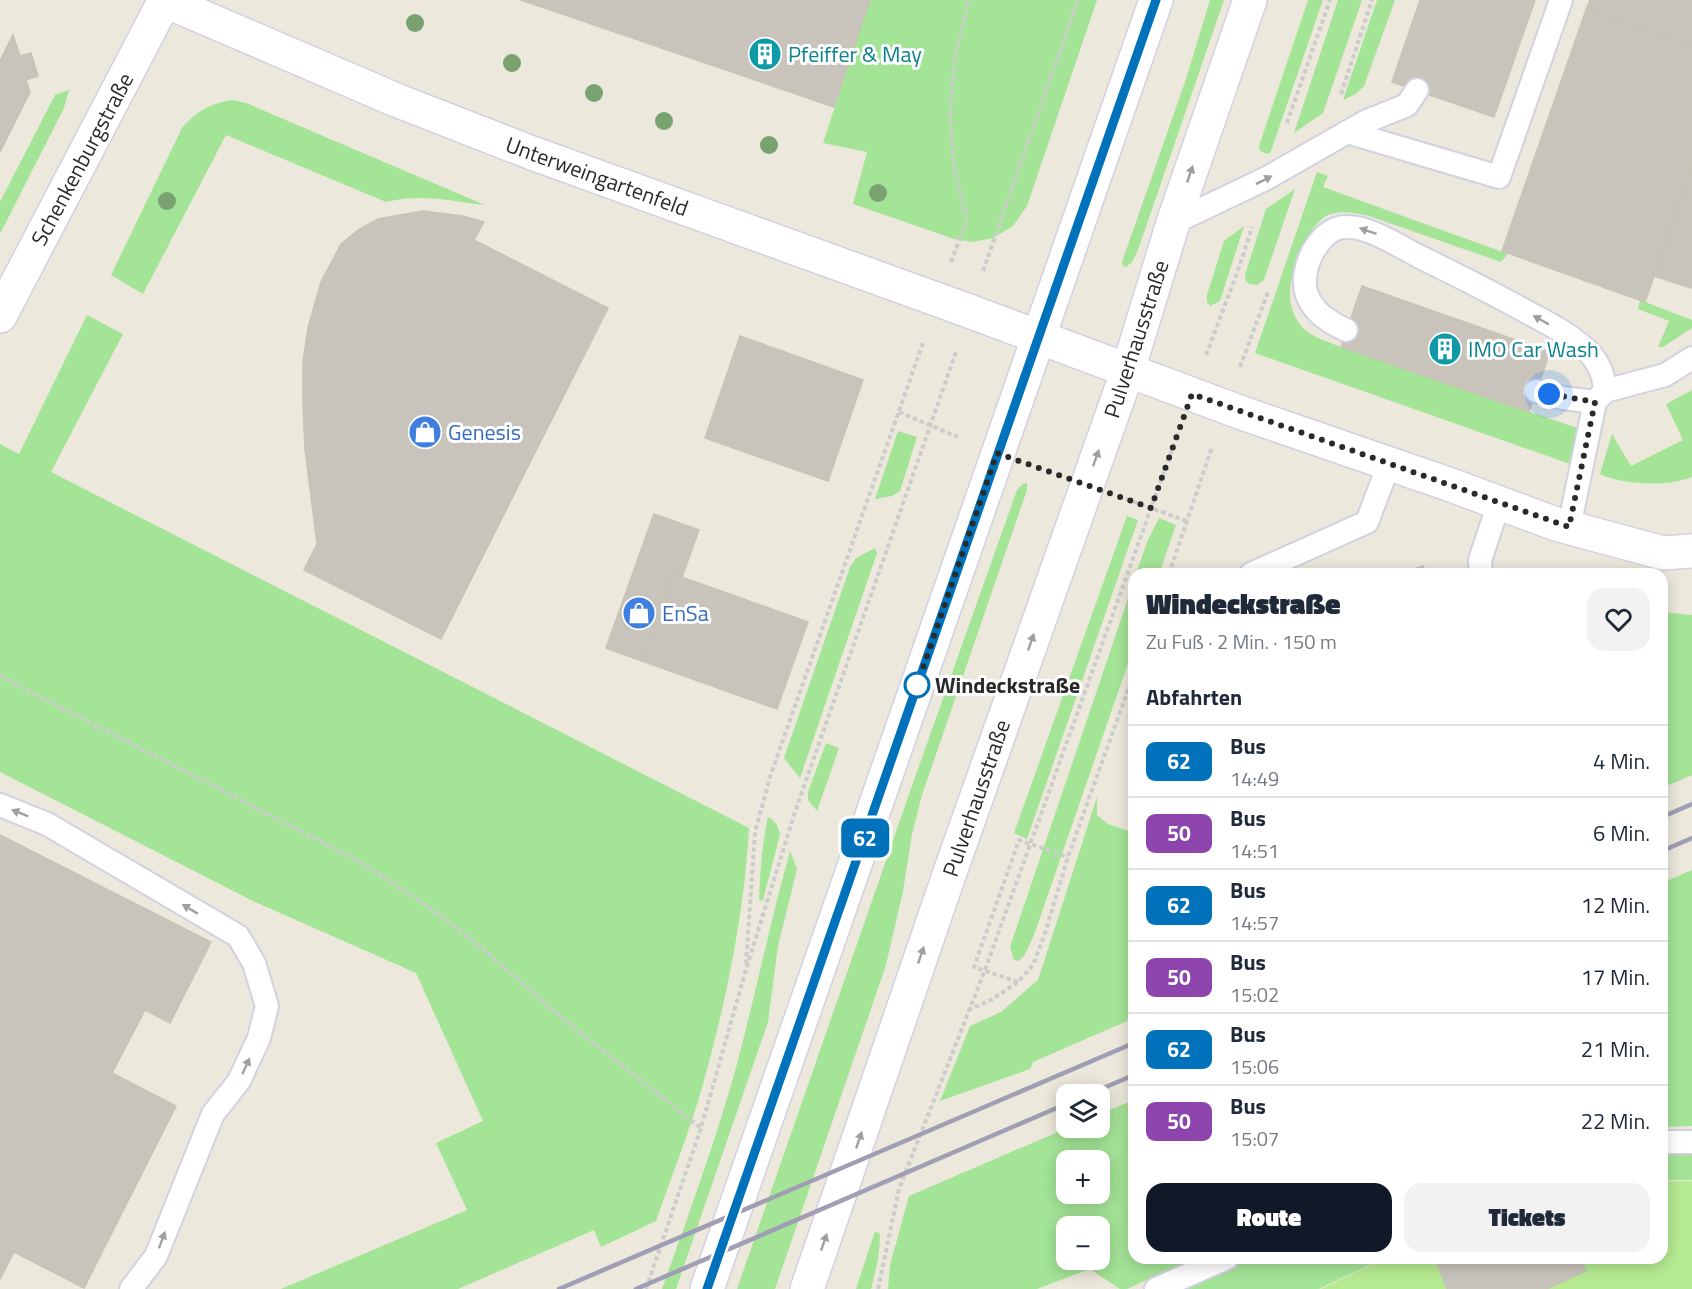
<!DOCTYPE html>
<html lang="de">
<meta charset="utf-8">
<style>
body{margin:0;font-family:"Titillium Web",sans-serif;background:#f2f2f3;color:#1f2937;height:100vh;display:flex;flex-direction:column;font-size:22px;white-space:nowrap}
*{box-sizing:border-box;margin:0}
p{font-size:20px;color:#747a83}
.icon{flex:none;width:33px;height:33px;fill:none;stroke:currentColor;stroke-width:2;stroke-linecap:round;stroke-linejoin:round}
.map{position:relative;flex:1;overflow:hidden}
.panel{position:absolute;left:1128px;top:568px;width:540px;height:696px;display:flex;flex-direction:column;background:#fff;border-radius:18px;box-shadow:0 3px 15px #0003}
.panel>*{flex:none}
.badge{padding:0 12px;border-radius:9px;font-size:21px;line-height:39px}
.controls{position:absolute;left:1056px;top:1084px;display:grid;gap:12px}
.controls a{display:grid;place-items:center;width:54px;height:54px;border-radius:12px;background:#fff;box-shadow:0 3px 15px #0003;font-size:30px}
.you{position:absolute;width:30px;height:30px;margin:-15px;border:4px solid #fff;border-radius:50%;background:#1a73e8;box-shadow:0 0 0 9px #1a73e833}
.map>.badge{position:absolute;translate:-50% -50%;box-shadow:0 0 0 3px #fff}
h2{padding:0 18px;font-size:22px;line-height:54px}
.round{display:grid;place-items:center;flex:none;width:63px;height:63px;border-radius:18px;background:#f2f2f3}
.head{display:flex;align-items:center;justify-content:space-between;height:102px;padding:0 18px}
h1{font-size:28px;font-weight:800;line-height:45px}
.action{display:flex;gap:12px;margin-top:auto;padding:12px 18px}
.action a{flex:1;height:69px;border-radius:18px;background:#111827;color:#fff;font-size:24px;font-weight:800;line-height:69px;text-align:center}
.action a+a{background:#f2f2f3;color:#1f2937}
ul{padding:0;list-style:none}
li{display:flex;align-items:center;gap:18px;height:72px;padding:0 18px;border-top:2px solid #e0e1e3}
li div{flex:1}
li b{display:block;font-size:22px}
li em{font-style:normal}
li .badge{min-width:66px;font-weight:700;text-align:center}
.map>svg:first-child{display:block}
.green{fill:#a4e497;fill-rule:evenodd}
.pitch{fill:#b6eb92}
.building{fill:#c8c4bb;stroke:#c7c4b5;stroke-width:1.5}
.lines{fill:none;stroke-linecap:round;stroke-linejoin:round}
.service-casing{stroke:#d1d1e3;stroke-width:26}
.minor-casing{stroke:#d1d1e3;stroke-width:36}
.secondary-casing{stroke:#d1d1e3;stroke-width:36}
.path{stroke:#ccc;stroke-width:4;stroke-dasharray:4.5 3;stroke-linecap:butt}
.service{stroke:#fff;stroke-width:22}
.minor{stroke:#fff;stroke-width:33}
.secondary{stroke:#fff;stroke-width:33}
.rail{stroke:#9f9eb4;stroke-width:4.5}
.tree{fill:#79a270}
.oneway{fill:#9f9f9f}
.line-casing{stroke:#fff;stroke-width:14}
.line{stroke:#0072bc;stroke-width:9}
.walk{stroke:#2a2a2a;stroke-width:6;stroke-dasharray:0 10.8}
.stop-dot{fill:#fff;stroke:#0072bc;stroke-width:3}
.labels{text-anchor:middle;stroke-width:6;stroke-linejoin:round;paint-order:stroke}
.culture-label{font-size:22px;fill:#0d838f;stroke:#fff;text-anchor:start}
.street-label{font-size:22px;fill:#2a2a2a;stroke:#fff}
.shop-label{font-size:22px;fill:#366cbe;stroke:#fff;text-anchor:start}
.stop-label{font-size:22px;font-weight:bold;fill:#2a2a2a;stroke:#fff;text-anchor:start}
</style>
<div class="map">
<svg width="1692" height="1289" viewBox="0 0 1692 1289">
<rect width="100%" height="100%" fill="#ece8db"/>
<g class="green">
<polygon points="870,0 1097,0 1027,206 1013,226 993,238 973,242 954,239 853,204 867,152 823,143"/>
<polygon points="1210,0 1224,0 1138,250 1132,262 1126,267 1123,266 1122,262 1186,79"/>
<polygon points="1308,0 1323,0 1271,151 1268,154 1260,151 1259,146"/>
<polygon points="1338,0 1362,0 1323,113 1294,133"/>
<polygon points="1377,0 1395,0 1364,86 1356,94 1343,100"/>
<polygon points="69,90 64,108 0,234 0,202 55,95"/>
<path d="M233,100L246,103L485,205C452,201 419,193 386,202L226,135L143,294L111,275L182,128C196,111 211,103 233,100Z"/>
<path d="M1317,172L1328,176L1323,187L1508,254L1501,262L1369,216C1356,213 1341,210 1328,215C1309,223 1291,272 1290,291C1289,305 1294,319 1304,329C1314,338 1329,342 1341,347L1580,429L1570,464L1255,353Z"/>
<polygon points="1295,189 1264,280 1257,285 1249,284 1246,281 1245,275 1266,209"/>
<polygon points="1244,226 1220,301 1210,306 1207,302 1207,295 1224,241"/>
<polygon points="1640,300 1692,320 1692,328 1663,347 1658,347 1669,321 1638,309"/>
<path d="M87,315L123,334L51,472L749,828C744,916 726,1002 702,1088C689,1133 671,1177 656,1221L601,1247L594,1230L458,1289H281L467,1210L436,1143L483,1121L416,973L253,901L0,772V444L19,454Z"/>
<path d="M1692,390V477C1668,487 1623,485 1600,474L1612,434L1631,466L1683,440L1666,404Z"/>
<polygon points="898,431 917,437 900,491 892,496 875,499"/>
<polygon points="1027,483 1027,490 922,795 912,834 903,891 886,965 775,1289 737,1289 913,783 1017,490 1023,484"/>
<polygon points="1127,516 1138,520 1027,839 1014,833"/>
<polygon points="1159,518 1176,525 1159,574 1136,574 1147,542"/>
<polygon points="875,548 877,553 800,778 784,758 850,567 856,558"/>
<polygon points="1134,581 1134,646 1034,935 1024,956 1018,961 1014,960 1010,947"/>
<polygon points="1662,612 1692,615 1692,775 1662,788"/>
<polygon points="826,743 839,748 817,811 808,800 808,792"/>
<polygon points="1097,797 1097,815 1108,824 1134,833 1134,1018 1033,1062 1030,1069 940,1101 970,1026 1001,1012 1038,980"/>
<path d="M768,817C776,820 778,827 780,835L763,900L761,901L759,899C760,872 762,845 768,817Z"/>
<path d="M790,851L797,869L778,946L768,1022L676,1289H662C688,1216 715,1143 736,1068C755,996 770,923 790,851Z"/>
<polygon points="1692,870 1692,1126 1662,1127 1662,883"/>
<path d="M1134,1100V1258L1192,1259L1127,1289H1120L1090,1269L1037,1289H888L890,1265L909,1196L1067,1128H1100V1114ZM1066,1161H1100V1194H1066ZM1066,1227H1100V1260H1066Z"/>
<polygon points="1662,1154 1692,1155 1692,1180 1662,1180"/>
<path d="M875,1231L880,1234C880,1253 876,1271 871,1289H856Z"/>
<polygon points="1248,1259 1382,1259 1319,1289 1178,1289"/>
</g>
<polygon class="pitch" points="1662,1181 1692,1181 1692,1289 1321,1289 1384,1259 1662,1258"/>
<g class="building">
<polygon points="521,0 870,0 834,107"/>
<polygon points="1420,0 1535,0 1494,117 1392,82"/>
<polygon points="1590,0 1692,0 1692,46 1586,10"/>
<polygon points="1586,10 1692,46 1692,169 1645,302 1502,251"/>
<polygon points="13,35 20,56 31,53 38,76 26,80 30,92 0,152 0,61"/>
<polygon points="1692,169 1692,285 1691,288 1654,276"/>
<polygon points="423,211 463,216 484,222 474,240 608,308 441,639 304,570 317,544 305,449 303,402 303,362 308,328 321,282 341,244 358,230 378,219"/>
<polygon points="1362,286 1550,352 1529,412 1341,347"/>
<polygon points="740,336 863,380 828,481 705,438"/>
<polygon points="654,514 699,530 682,577 673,574 642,661 606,648"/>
<polygon points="1423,566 1427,574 1402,574 1412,570"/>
<polygon points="673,574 808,622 777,709 642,661"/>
<polygon points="0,835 211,942 170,1023 145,1010 112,1073 176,1106 84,1288 14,1252 0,1279"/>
<polygon points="1435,1258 1580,1258 1586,1271 1547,1289 1447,1289"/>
</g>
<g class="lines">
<defs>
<g id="service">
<polyline points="1347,132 1499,177 1561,0"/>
<polyline points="1173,223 1267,178 1365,122 1407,105 1417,90"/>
<path d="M1346,330C1329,322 1314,313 1307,295C1298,271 1318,229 1344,227C1351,227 1356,227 1362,229C1383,235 1401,247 1420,257C1455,274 1491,292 1525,311C1548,323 1576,337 1593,357C1601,368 1604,377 1605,391"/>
<polyline points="1536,391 1563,398 1595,402"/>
<polyline points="1569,527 1595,402 1605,391 1665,375 1692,358"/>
<polyline points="1251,574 1367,522 1389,464"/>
<polyline points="1481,574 1480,560 1499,503"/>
<polyline points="0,805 47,824 238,936 254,963 267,1006 259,1038 239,1081 213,1114 156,1256 131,1289"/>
<polyline points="1662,1142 1692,1142"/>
<polyline points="1156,1289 1227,1258"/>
</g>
<g id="minor">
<polyline points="163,0 396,100 532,153 969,311 1242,413 1451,485 1556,524 1663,553 1692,551"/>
<polyline points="0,316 165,0"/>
</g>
<g id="secondary">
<polyline points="707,1289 1156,0"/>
<polyline points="807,1289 949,875 1128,370 1173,223 1250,0"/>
</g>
</defs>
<use href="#service" class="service-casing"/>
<use href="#minor" class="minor-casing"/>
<use href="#secondary" class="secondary-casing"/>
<g class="path">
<polyline points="1341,94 1372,0"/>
<polyline points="1287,123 1330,0"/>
<polyline points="951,262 967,219 954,170 950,115 955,57 969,0"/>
<polyline points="983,271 1078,0"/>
<polyline points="1206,355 1240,265 1252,227"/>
<polyline points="1240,367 1268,292"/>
<polyline points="899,412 958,437"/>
<polyline points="1126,499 1187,521"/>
<polyline points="1169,574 1212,447"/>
<polyline points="0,676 353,858 417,899 470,938 563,1019 701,1128"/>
<polyline points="746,964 755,832 771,774 924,340"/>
<polyline points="1018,982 974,967 1019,840 1068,857"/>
<polyline points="968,1010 991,1000 1018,982 1033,965 1045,933 1068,857 1134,673"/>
<polyline points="646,1289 701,1128 745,973 794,815 956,352"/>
<polyline points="878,1289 899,1189 985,970 1178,433"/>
</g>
<use href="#service" class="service"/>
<use href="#minor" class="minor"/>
<use href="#secondary" class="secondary"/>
<g class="rail">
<polyline points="1662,817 1692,804"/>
<polyline points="1662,851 1692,838"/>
<polyline points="1087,1095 1134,1075"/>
<polyline points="559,1289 1134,1043"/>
<polyline points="636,1289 1066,1104"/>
</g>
</g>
<g class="tree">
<circle cx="415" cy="23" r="9"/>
<circle cx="512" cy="63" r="9"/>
<circle cx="594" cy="93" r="9"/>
<circle cx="664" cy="121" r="9"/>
<circle cx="769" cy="145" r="9"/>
<circle cx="878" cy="193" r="9"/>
<circle cx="167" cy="201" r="9"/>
</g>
<defs><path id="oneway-solid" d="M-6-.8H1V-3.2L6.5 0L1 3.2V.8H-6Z" transform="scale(1.5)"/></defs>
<g class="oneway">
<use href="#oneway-solid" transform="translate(1190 174) rotate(-71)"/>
<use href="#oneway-solid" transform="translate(1264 180) rotate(-27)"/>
<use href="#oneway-solid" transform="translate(1368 231) rotate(-161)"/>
<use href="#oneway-solid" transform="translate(1541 320) rotate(-151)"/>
<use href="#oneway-solid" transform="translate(1096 458) rotate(-70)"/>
<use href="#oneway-solid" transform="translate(1031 642) rotate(-71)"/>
<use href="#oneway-solid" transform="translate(20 813) rotate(-158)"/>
<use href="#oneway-solid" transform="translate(190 909) rotate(-149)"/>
<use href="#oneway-solid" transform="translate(921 955) rotate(-71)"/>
<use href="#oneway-solid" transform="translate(246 1066) rotate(-65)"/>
<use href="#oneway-solid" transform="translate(859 1140) rotate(-71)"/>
<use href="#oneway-solid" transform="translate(162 1240) rotate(-70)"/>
<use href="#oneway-solid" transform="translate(824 1242) rotate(-71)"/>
</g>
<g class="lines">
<defs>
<polyline id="line" points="707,1289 1156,0"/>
</defs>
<use href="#line" class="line-casing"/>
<use href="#line" class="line"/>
<polyline class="walk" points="917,685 915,691 997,453 1151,508 1192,394 1569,527 1595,402 1549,394"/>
</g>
<defs>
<symbol id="building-disc" viewBox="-11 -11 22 22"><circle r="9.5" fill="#0f9aa8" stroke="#fff"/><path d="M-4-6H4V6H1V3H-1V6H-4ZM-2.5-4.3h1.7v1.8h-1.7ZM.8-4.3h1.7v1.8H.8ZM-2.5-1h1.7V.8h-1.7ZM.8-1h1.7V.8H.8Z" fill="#fff"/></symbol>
<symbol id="shop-disc" viewBox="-11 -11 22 22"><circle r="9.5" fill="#3f7fe0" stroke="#fff"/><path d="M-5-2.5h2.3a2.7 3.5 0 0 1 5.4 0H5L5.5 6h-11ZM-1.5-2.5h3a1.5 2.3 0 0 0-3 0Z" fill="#fff"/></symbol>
</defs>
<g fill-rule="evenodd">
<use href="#building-disc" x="746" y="35" width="38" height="38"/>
<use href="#building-disc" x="1426" y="330" width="38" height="38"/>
<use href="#shop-disc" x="406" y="413" width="38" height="38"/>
<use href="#shop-disc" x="620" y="594" width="38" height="38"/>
</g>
<circle class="stop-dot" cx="917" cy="685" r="12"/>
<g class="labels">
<g class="culture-label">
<text x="788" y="62">Pfeiffer &amp; May</text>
<text x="1468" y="357">IMO Car Wash</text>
</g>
<g class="street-label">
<text transform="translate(82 159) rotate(-62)" y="8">Schenkenburgstraße</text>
<text transform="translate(597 176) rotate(20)" y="8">Unterweingartenfeld</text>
<text transform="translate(1136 339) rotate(-72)" y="8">Pulverhausstraße</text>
<text transform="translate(976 798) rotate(-71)" y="8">Pulverhausstraße</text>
</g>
<g class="shop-label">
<text x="448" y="440">Genesis</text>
<text x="662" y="621">EnSa</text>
</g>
<g class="stop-label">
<text x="935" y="693">Windeckstraße</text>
</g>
</g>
</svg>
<div class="controls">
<a><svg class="icon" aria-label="layers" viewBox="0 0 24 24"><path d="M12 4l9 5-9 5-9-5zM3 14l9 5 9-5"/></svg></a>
<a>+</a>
<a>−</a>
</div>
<div class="you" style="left:1549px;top:394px"></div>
<b class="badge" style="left:865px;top:838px;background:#0072bc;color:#fff">62</b>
<section class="panel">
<div class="head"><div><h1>Windeckstraße</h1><p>Zu Fuß · 2 Min. · 150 m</p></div><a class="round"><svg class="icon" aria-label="heart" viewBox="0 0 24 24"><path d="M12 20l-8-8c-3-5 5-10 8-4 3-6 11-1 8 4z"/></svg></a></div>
<h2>Abfahrten</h2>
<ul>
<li><span class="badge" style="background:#0072bc;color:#fff">62</span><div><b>Bus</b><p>14:49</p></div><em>4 Min.</em></li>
<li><span class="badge" style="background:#8e44ad;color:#fff">50</span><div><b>Bus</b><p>14:51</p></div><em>6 Min.</em></li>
<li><span class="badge" style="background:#0072bc;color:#fff">62</span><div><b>Bus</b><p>14:57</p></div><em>12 Min.</em></li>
<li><span class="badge" style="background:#8e44ad;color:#fff">50</span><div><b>Bus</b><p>15:02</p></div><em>17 Min.</em></li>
<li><span class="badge" style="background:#0072bc;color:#fff">62</span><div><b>Bus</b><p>15:06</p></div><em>21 Min.</em></li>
<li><span class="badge" style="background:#8e44ad;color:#fff">50</span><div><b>Bus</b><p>15:07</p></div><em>22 Min.</em></li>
</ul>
<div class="action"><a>Route</a><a>Tickets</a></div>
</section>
</div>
